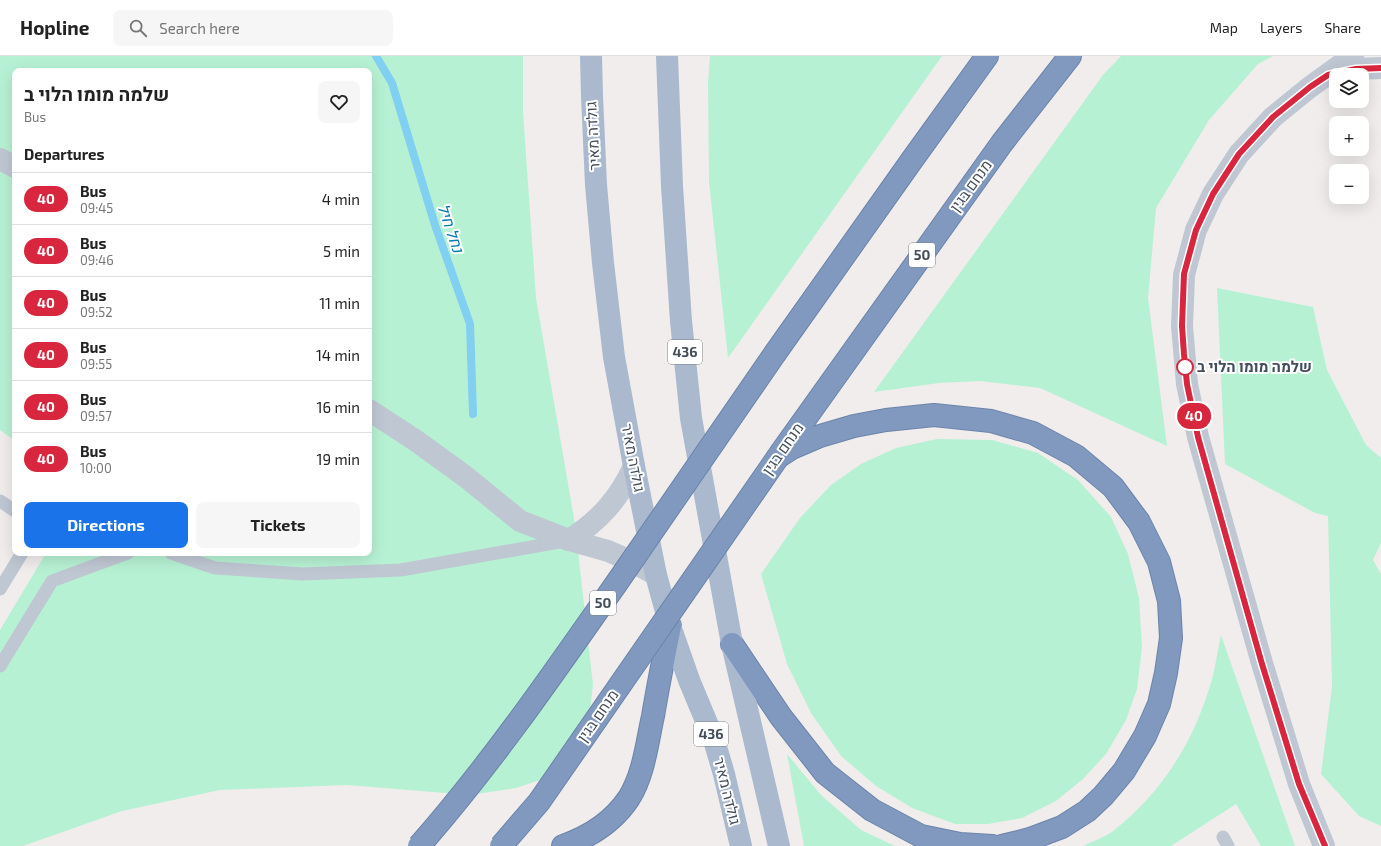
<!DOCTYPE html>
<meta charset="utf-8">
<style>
body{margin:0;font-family:"Exo 2",Heebo,sans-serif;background:#f6f6f6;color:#222;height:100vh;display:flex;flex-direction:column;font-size:15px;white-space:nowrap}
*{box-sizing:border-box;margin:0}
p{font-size:13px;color:#767676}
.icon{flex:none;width:22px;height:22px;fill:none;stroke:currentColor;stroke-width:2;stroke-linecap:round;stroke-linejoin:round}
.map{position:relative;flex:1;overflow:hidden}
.side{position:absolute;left:12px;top:12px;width:360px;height:488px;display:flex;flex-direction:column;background:#fff;border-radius:8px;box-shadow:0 4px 16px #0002}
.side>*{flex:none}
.badge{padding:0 8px;border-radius:13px;font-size:14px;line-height:26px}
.buttons{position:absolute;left:1329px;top:12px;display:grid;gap:8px}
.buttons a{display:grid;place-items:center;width:40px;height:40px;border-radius:8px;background:#fff;box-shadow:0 4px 16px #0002;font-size:20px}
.map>.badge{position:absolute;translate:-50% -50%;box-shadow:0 0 0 2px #fff}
h2{padding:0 12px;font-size:15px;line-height:36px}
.round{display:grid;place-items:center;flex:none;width:42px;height:42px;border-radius:8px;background:#f6f6f6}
.headline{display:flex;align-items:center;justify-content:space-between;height:68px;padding:0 12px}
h1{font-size:19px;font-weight:700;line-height:30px}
.button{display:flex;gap:8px;margin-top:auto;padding:8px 12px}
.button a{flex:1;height:46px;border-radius:8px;background:#1a73e8;color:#fff;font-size:16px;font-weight:700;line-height:46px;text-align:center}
.button a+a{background:#f6f6f6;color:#222}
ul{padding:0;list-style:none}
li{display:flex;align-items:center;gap:12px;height:52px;padding:0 12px;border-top:1px solid #e0e0e0}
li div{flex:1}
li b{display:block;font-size:15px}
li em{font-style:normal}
li .badge{min-width:44px;font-weight:700;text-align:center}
header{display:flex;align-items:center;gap:24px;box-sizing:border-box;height:56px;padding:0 20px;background:#fff;border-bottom:1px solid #e0e0e0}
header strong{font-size:19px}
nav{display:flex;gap:22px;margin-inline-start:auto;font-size:14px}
.search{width:280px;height:36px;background:#f6f6f6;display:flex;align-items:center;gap:10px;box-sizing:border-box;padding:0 14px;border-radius:8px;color:#767676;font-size:15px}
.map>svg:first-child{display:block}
.green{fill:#b7f1d3}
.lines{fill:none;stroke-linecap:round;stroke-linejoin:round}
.stream{stroke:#81cff1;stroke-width:8}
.motorway-casing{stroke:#6c84ab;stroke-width:24}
.service{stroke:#bfc7d3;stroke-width:13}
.minor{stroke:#bfc7d3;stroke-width:22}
.tertiary{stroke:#bfc7d3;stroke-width:22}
.primary{stroke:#aab9ce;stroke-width:22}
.motorway{stroke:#8199bf;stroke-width:22}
.motorway-bridge-casing{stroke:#6c84ab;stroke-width:24;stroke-linecap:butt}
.motorway-bridge{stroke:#8199bf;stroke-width:22}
.line-casing{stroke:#fff;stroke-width:9}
.line{stroke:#d7263d;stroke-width:6}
.stop-dot{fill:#fff;stroke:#d7263d;stroke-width:2}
.labels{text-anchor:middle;stroke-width:4;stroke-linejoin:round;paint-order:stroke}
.shield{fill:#fff;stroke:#7c838c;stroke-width:1}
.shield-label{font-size:14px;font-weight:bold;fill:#444e5b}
.street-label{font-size:15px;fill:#444e5b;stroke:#fff}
.stop-label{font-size:15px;font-weight:bold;fill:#444e5b;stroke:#fff;text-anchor:start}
.water-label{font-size:16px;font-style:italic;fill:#037aaf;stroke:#fff}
</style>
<header>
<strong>Hopline</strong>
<div class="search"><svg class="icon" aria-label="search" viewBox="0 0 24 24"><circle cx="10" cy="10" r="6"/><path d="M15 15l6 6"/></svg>Search here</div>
<nav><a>Map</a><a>Layers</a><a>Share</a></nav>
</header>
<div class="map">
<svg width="1381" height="790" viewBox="0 0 1381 790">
<rect width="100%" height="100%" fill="#f0edec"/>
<g class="green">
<polygon points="0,0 523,0 523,56 536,242 575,468 593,629 588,669 549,721 516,732 469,739 347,729 220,734 122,755 23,790 0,790 0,574 46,497 369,497 369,15 15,15 15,385 0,374"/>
<polygon points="710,0 942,0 728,302 709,126 708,28"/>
<polygon points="1121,0 1273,0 1258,8 1209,64 1156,152 1148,242 1167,390 1040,332 980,325 939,327 874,336 1103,19"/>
<polygon points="1217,232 1313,251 1327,314 1366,389 1381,402 1381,487 1373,504 1381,518 1381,770 1359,760 1321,718 1332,630 1328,460 1315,457 1225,408"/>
<polygon points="937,383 992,384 1038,397 1078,424 1111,461 1128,498 1139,542 1142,591 1137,633 1126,664 1106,698 1083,723 1056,745 1022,762 988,768 955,768 912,752 876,730 841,700 811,657 787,608 761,518 800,462 831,429 861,408 896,392"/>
<path d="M1221,579L1295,790H1261L1236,748L1171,790H1083C1093,785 1105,781 1113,775C1160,739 1192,688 1209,633C1215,616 1217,597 1221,579Z"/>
<polygon points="787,698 821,739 861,774 895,790 804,790"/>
</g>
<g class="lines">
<polyline class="stream" points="376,0 392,27 435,169 470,268 473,358"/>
<defs>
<g id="motorway">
<polyline points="776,296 912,104 987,0"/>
<polyline points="780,398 1002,87 1070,0"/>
<polyline points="778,401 792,392 820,380 854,370 886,364 934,359 991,365 1033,377 1076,400 1113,431 1139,466 1159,506 1169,545 1171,582 1166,617 1159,648 1145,680 1124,715 1103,740 1087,755 1062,771 1030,783 1002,790"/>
<polyline points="732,588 781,661 825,717 872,754 921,780 960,788 992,790"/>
<path d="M563,790C589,781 613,766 629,742C644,718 647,687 653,660C658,630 664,600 670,570"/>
</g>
</defs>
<use href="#motorway" class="motorway-casing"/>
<g class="service">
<polyline points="0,445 15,455"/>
<polyline points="171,497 215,512 303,518 401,514 565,485"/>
<polyline points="0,533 22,497"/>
<polyline points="0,610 52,525 128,497"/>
<polyline points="1223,781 1228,790"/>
</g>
<g class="minor">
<polyline points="0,103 15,111"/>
<polyline points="369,354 415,384 466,421 520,465 569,484 608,495 631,505 656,519"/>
<path d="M569,484C599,465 619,443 634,410"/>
</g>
<g class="tertiary">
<polyline points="1332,18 1356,13 1381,12"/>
<polyline points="1324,790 1299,728 1262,607 1198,381 1187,328 1182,270 1184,219 1196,174 1213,138 1239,98 1273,61 1310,31 1353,0"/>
</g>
<g class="primary">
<polyline points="591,0 592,40 596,129 603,207 614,301 634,410 656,519 670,570 689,624 714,684 724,718 741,790"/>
<polyline points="667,0 672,130 681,265 691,362 732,588 779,790"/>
</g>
<use href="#motorway" class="motorway"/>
<defs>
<g id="motorway-bridge">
<path d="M419,790C491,708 553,618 616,528C669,451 722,374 776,296"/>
<polyline points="501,790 539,746 778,401"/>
</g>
</defs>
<use href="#motorway-bridge" class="motorway-bridge-casing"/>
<use href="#motorway-bridge" class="motorway-bridge"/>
</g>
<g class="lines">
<defs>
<polyline id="line" points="1325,790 1299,728 1262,608 1198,381 1187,328 1184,298 1182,270 1184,218 1196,174 1213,138 1239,98 1273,61 1310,31 1328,19 1356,13 1381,12"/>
</defs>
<use href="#line" class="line-casing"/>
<use href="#line" class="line"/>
</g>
<circle class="stop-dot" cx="1185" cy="311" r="8"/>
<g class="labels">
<g class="shield">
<rect x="909" y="187" width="26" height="24" rx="3"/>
<rect x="668" y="284" width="34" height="24" rx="3"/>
<rect x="590" y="535" width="26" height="24" rx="3"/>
<rect x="694" y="666" width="34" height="24" rx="3"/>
</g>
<g class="shield-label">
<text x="922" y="204">50</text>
<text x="685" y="301">436</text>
<text x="603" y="552">50</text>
<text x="711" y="683">436</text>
</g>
<g class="street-label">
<text transform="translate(593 80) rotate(-93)" y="5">גולדה מאיר</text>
<text transform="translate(971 130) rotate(-54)" y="5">מנחם בגין</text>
<text transform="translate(783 393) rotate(-55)" y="5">מנחם בגין</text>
<text transform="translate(633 402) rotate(79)" y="5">גולדה מאיר</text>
<text transform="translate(598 660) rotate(-55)" y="5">מנחם בגין</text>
<text transform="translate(727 735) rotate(76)" y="5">גולדה מאיר</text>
</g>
<g class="stop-label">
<text x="1197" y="316">שלמה מומו הלוי ב</text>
</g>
<g class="water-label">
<text transform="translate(451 172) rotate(71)" y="6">נחל חיל</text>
</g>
</g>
</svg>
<div class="buttons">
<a><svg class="icon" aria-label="layers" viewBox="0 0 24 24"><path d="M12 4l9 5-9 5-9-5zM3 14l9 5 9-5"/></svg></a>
<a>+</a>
<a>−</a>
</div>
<b class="badge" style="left:1194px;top:360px;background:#d7263d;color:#fff">40</b>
<section class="side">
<div class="headline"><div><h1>שלמה מומו הלוי ב</h1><p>Bus</p></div><a class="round"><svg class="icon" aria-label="heart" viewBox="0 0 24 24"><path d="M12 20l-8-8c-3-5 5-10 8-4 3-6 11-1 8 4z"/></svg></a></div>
<h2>Departures</h2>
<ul>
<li><span class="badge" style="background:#d7263d;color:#fff">40</span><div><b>Bus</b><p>09:45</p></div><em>4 min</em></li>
<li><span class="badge" style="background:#d7263d;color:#fff">40</span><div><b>Bus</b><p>09:46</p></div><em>5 min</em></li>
<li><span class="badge" style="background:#d7263d;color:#fff">40</span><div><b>Bus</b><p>09:52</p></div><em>11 min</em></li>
<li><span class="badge" style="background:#d7263d;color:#fff">40</span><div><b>Bus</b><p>09:55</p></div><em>14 min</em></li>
<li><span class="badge" style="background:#d7263d;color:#fff">40</span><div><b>Bus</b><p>09:57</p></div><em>16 min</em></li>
<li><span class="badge" style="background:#d7263d;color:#fff">40</span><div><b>Bus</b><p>10:00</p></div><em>19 min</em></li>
</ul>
<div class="button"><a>Directions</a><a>Tickets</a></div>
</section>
</div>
